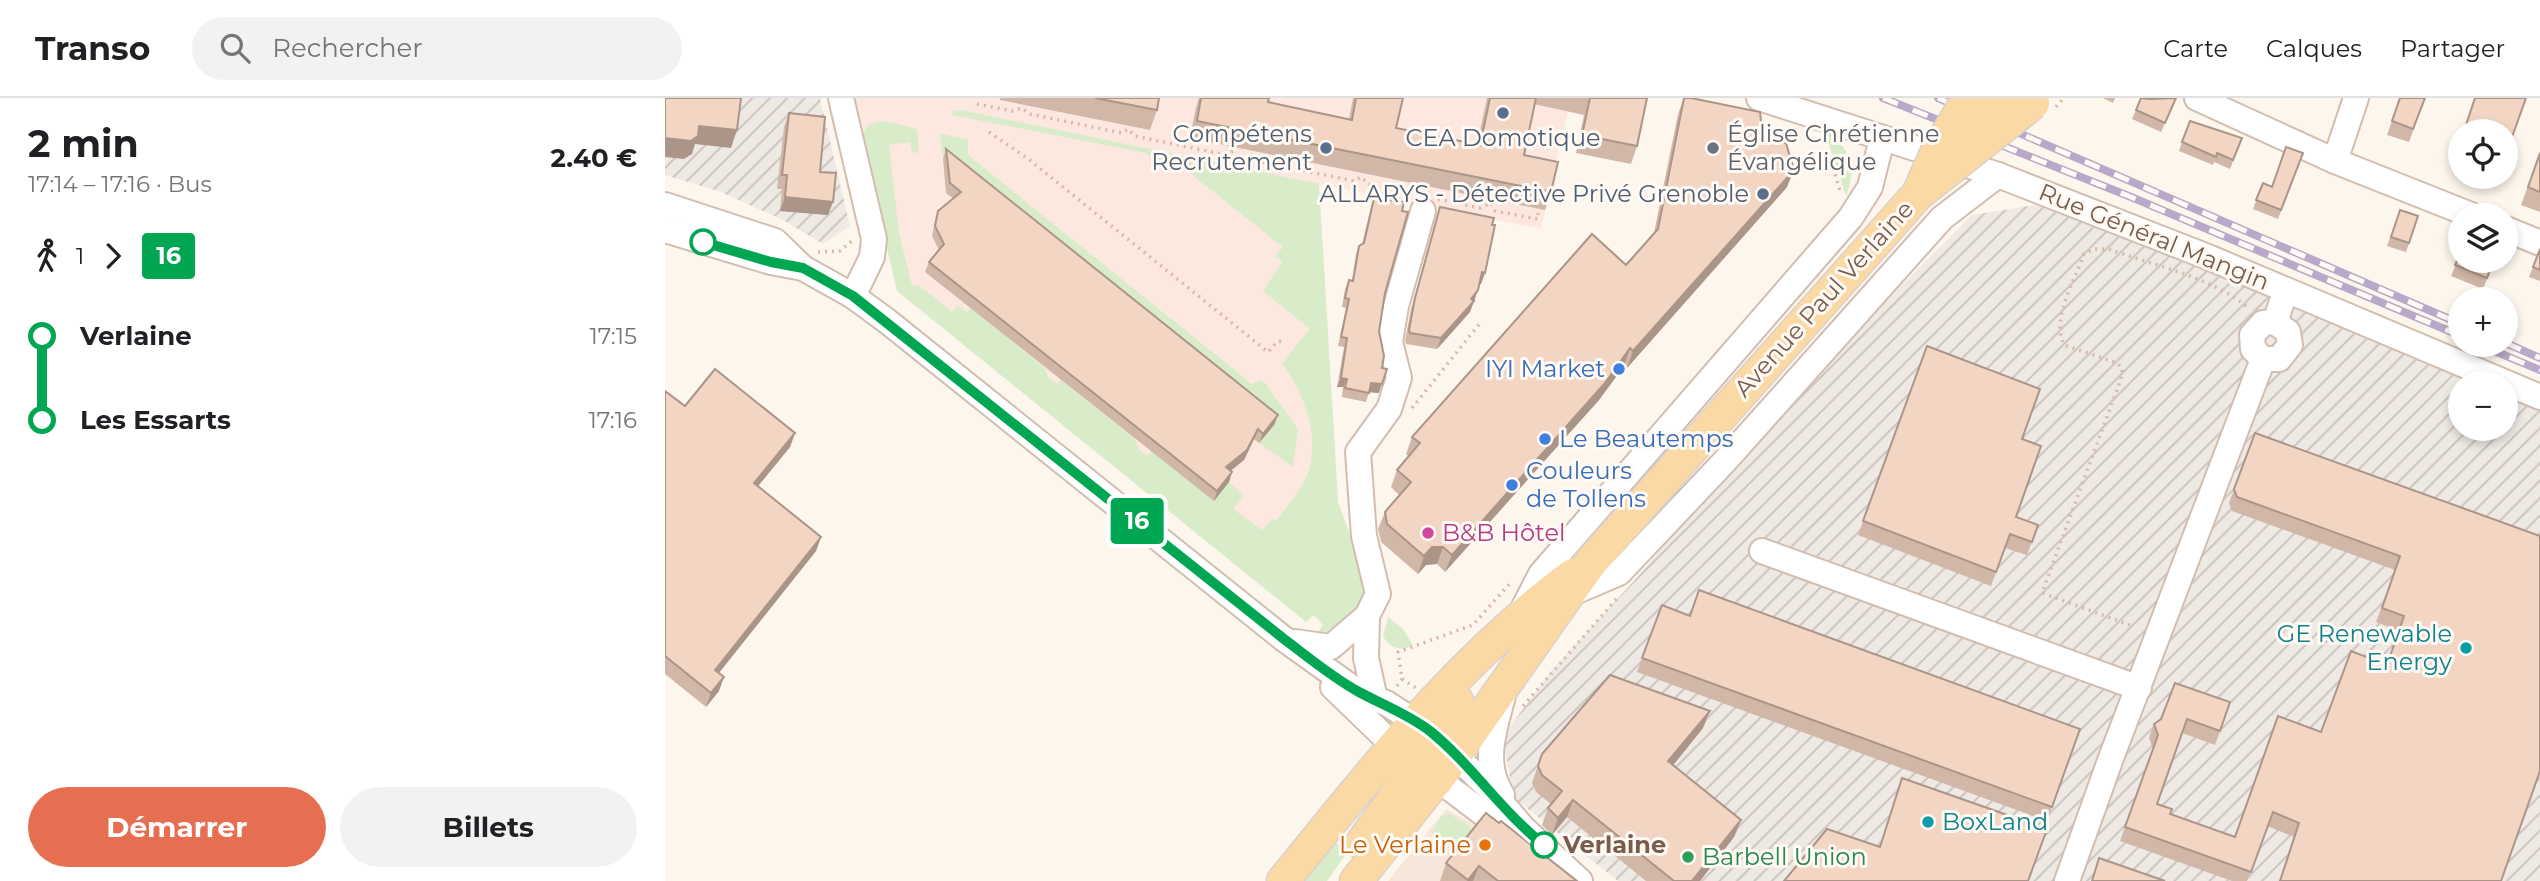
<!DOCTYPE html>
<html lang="fr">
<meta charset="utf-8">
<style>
body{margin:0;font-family:Montserrat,sans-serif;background:#f2f2f2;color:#202124;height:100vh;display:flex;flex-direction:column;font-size:26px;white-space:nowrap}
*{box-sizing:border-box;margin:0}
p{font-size:23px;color:#757577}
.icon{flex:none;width:38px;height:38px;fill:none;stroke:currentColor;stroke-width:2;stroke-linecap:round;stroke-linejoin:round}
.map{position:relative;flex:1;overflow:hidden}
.panel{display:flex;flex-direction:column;background:#fff;width:665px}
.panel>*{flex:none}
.badge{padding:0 14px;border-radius:5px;font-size:24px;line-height:46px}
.controls{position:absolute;left:1783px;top:21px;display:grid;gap:14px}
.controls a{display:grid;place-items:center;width:70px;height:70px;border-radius:50%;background:#fff;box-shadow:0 4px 10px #0003;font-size:35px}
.map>.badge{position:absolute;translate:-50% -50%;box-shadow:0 0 0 4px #fff}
.legs{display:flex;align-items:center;gap:10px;height:77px;padding:0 28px;font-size:23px}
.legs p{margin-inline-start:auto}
.overview{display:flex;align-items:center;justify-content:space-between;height:119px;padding:0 28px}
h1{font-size:38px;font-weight:700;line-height:52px}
.action{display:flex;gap:14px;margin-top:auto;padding:14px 28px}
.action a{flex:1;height:80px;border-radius:42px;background:#e76f51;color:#fff;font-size:28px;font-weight:700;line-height:80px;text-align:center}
.action a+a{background:#f2f2f2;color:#202124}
ul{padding:0 28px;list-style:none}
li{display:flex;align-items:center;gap:24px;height:84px;font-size:26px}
li i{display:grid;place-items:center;width:10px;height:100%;margin:0 9px;background:currentColor}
li i::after{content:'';width:18px;height:18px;margin:-9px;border:5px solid;border-radius:50%;background:#fff}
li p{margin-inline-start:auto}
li:first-child i{background:linear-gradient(#0000 50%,currentColor 0)}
li:last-child i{background:linear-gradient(currentColor 50%,#0000 0)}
header{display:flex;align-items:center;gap:42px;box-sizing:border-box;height:98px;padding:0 35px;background:#fff;border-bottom:2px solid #e0e0e0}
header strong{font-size:33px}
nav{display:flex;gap:38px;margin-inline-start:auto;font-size:24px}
.search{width:490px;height:63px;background:#f2f2f2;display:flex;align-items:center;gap:18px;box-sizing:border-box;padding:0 24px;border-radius:38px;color:#757577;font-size:26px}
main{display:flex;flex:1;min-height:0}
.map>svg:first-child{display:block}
.residential{fill:#f5e8da}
.commercial{fill:#fde8e0}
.industrial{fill:url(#industrial-furrows)}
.grass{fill:#d8ecc9}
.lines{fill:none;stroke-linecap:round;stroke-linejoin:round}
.minor-casing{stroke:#d1beb0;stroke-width:28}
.major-casing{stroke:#dad1cd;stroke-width:35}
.path{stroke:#d9b8a5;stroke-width:3.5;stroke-dasharray:2 5;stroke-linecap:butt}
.minor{stroke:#fff;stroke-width:24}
.major{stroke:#fbd9a5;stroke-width:32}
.rail-casing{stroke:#b9a8c9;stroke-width:8}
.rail{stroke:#fffaf3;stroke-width:5;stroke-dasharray:16;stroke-linecap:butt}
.major-bridge-casing{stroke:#dad1cd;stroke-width:35;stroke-linecap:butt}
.major-bridge{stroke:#fbd9a5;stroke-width:32}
.wall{fill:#d1b7a8}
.shaded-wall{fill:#aa9588}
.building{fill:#f3d5c3;stroke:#aa9588;stroke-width:2}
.line-1-casing{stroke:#fff;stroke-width:16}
.line-1{stroke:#00a651;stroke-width:10}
.service-dot{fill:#5c6f8a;stroke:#fffaf3;stroke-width:2.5}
.worship-dot{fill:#6b7280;stroke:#fffaf3;stroke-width:2.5}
.stop-1-dot{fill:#fff;stroke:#00a651;stroke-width:3.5}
.shop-dot{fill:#3f7fe0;stroke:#fffaf3;stroke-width:2.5}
.hotel-dot{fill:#d1479c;stroke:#fffaf3;stroke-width:2.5}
.culture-dot{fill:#0f9aa8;stroke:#fffaf3;stroke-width:2.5}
.food-dot{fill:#e8710a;stroke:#fffaf3;stroke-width:2.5}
.leisure-dot{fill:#2e9e5b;stroke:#fffaf3;stroke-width:2.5}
.labels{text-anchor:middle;stroke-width:6;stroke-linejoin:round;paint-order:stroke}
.service-label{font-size:24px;fill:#4e5e75;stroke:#fffaf3;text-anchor:end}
.worship-label{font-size:24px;fill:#5b616d;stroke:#fffaf3;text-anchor:start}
.street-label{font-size:24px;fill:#7a5c4d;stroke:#fffaf3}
.shop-label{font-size:24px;fill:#366cbe;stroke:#fffaf3;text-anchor:start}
.hotel-label{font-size:24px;fill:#b23c85;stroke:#fffaf3;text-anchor:start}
.culture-label{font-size:24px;fill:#0d838f;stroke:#fffaf3;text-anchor:end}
.food-label{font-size:24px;fill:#c56008;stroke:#fffaf3;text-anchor:end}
.stop-label{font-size:24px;font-weight:bold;fill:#7a5c4d;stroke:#fffaf3;text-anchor:start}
.leisure-label{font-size:24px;fill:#27864d;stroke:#fffaf3;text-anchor:start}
</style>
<header>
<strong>Transo</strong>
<div class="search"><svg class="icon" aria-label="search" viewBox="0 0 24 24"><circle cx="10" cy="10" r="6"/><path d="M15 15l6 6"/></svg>Rechercher</div>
<nav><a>Carte</a><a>Calques</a><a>Partager</a></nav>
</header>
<main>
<section class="panel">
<div class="overview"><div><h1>2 min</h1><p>17:14 – 17:16 · Bus</p></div><b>2.40 €</b></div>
<div class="legs"><svg class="icon" aria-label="walk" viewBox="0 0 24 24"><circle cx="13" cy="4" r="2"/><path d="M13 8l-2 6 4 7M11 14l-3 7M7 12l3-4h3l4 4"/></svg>1<svg class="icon" aria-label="forward" viewBox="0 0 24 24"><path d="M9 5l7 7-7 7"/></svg><b class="badge" style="background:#00a651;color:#fff">16</b></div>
<ul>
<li><i style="color:#00a651"></i><b>Verlaine</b><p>17:15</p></li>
<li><i style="color:#00a651"></i><b>Les Essarts</b><p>17:16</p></li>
</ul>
<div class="action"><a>Démarrer</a><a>Billets</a></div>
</section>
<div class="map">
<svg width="1875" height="783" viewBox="0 0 1875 783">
<defs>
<pattern id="industrial-furrows" width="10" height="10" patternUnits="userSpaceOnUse" patternTransform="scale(1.75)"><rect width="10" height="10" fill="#efe9e4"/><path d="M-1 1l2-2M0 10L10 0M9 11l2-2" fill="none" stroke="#c7c0bb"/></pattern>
</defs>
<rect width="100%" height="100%" fill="#fdf6ec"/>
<polygon class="residential" points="781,711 830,739 884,783 723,783"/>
<polygon class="commercial" points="188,0 906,0 876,131 654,86 673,404 703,482 672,496 232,193"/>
<g class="industrial">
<polygon points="0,0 155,0 185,128 158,146 118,122 56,94 0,77"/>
<polygon points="1377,106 1629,205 1812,285 1796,285 1796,331 1841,331 1841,298 1875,313 1875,783 953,783 848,699 838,638 885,574 969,483 1137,287 1307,117"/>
</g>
<g class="grass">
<path d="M296,12L654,86L673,404L703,489L691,513L662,539L653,534L658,527L649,517L641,524L232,193L197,43C200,12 230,26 252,31L254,55L247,54L245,44L224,47L234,135L247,187L255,188L287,214L293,207L302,214L306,210L381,271L383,280L392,286L396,282L471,342L473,351L482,358L487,352L549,402L564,384L579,398L568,411L597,432L607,421L612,422C622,407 639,390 644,372C655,335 638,294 617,265L645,231L598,193L617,164L610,158L618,149L511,64L501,71L481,55L287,17L288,13Z"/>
<path d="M1160,34C1187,51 1192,68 1181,98Z"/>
<polygon points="275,36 303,41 303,57 587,286 596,282 601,286 633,331 628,369 594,345 278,61"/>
<path d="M723,519L738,531L748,547C736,554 724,550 718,538Z"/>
<polygon points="784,716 809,731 792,753 767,735 776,719"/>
<polygon points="669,744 683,753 662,783 636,783"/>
</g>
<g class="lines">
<defs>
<g id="minor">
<polyline points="176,0 209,141 207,159 188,198"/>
<polyline points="1094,0 1333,77 1543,159 1875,299"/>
<polyline points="1532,0 1670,63 1806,117"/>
<polyline points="1670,63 1691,0"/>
<polyline points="0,107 110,143 138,170 188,198 222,223 619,541 693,594 721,605 766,634 822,688 858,730 915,783"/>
<polyline points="1841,131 1875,145"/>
<polyline points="0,132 106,164 138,170"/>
<polyline points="1598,261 1614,261 1625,247 1623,234 1610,224"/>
<polyline points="1097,453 1474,590"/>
<polyline points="905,496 954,475 1060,363 1277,120 1333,77"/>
<polyline points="856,515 876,476 1186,119 1205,89 1217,41"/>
<polyline points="702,518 701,560 710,601"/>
<polyline points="630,544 666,549 702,518 713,496 699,438 693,354 724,311 734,280 725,244 731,208 758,113"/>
<polyline points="668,589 728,647 845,736"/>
<path d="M837,697C816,664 830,630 839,594"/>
<polyline points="1402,783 1446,660 1598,261 1588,251 1587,237 1598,225 1610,224 1621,192"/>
</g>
<g id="major">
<polyline points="772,682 766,634 792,603"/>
<path d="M697,745C723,707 755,675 750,627"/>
<path d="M618,783C708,673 792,562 908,477"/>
<polyline points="691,783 783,667 926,464 1253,96"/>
</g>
</defs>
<use href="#minor" class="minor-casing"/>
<use href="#major" class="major-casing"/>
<g class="path">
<polyline points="312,6 348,13 357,10 365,16 457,35 463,31 470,38 561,57 568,53 573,59 689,83 696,79 704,86 748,95"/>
<polyline points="1391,9 1399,0"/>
<polyline points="324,34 362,60 603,254 612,244 620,242"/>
<polyline points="1166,63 1176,96"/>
<polyline points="773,101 815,110 826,105 830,113 873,121 873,115"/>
<polyline points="153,154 175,153 189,141"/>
<polyline points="747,310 816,224"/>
<path d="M1465,527L1377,495L1457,278V270L1452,265L1399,247C1386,221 1410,182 1419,156L1429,151H1443C1485,166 1553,181 1584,211"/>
<polyline points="737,581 751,590"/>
<polyline points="732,588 737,581 733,554 808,527 847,483"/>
<polyline points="858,608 954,498"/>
</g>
<use href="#minor" class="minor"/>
<use href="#major" class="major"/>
<defs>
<g id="rail">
<polyline points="1218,0 1466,99 1796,238"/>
<polyline points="1273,0 1796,226"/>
<polyline points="1841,245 1875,260"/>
<polyline points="1815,247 1875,272"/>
</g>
</defs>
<use href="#rail" class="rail-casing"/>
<use href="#rail" class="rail"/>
<defs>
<g id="major-bridge">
<polyline points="1301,39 1335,0"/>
<polyline points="1255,92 1273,51 1304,0"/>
<polyline points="1253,96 1368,5"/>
</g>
</defs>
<use href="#major-bridge" class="major-bridge-casing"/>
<use href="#major-bridge" class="major-bridge"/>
</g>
<g class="wall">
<polygon points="335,0 494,0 492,12 485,32 335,2"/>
<polygon points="534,0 604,0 603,4 684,21 688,0 738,0 731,30 812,47 822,0 982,0 972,48 966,66 911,55 919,17 869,6 859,57 886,94 880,112 525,40 531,9"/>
<polygon points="1019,0 1098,40 1122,89 962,270 959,268 934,302 780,474 772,466 761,467 753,476 716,444 713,431 720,414 734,397 726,389 732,372 743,358 741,356 747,339 961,167 989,135 1013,16"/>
<polygon points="1438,0 1450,0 1448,5"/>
<polygon points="1735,0 1760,0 1744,44 1722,37"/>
<polygon points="1508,8 1496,34 1467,21 1471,12"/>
<polygon points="124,15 155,74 163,117 115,113 117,91 112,91 119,29"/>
<polygon points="1577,40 1565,71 1549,64 1548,67 1514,53 1517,44"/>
<polygon points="1796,41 1796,69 1787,66"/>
<polygon points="281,51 613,317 609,327 594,345 589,341 579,362 565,373 567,374 564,384 549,403 260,174 264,164 274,152 267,138 270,123 273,113 289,101 281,95 278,61"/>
<polygon points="1638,55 1613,121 1588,111 1598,85 1607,88"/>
<polygon points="1875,55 1875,114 1856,107"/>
<polygon points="709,100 720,195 714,233 714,295 704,294 701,304 677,299 678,289 672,289 679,249 673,248 681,210 677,209 680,191 684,182 687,183 691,156 694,148 697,146 706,109"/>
<polygon points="775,109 827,127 816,186 815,186 813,192 805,214 772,251 741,246 740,243 746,211"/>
<polygon points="1735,112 1753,118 1741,154 1722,148"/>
<polygon points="1875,151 1875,183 1864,179"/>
<polygon points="1796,154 1829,163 1818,191 1786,178"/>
<polygon points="1262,248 1357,341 1351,419 1373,427 1362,457 1340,450 1326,488 1193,437"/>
<polygon points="0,293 20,308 130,335 125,349 93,388 156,439 151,453 54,575 54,593 41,609 0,576"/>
<polygon points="1590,335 1875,438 1629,739 1602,728 1582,783 1567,783 1455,743 1488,651 1484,640 1489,626 1565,604 1550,647 1517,635 1492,706 1505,716 1570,739 1656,634 1722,567 1734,533 1711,524 1730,472 1567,413 1564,405"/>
<polygon points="997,507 1025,518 1415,631 1382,723 972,574"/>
<polygon points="1038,630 1008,667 1076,722 1069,739 1035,783 981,783 902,719 887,737 877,727 883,710 886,706 871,694 867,685 877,656"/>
<polygon points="821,715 912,783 775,783 781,765"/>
</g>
<g class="shaded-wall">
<polygon points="34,28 72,32 66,50 30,46 27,56 19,61 0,59 0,40"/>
<polygon points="1129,72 1122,89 962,270 968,253"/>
<polygon points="120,99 168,104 163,117 115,113"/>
<polygon points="817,174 820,175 816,186 813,186"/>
<polygon points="813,192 805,214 772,251 776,240"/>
<polygon points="965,250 959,268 934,302 780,474 787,457"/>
<polygon points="676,280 682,281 678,289 672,289"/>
<polygon points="706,285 717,286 714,295 703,294"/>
<polygon points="613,317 609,327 594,345 598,336"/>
<polygon points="593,331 589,341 579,362 558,379 561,369"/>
<polygon points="130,335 125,349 84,399 89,385"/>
<polygon points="567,374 564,384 549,403 552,393"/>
<polygon points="156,439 151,453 45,586 50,572"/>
<polygon points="767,449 778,449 772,466 761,467 753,476 759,458"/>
<polygon points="59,579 54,593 41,609 46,595"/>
<polygon points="1045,613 1038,630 997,681 1003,663"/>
<polygon points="908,702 902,719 887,737 893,720"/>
<polygon points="1076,722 1069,739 1035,783 1027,783"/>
<polygon points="814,768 808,783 802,783 803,782"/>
</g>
<g class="building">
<polygon points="0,0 76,0 72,32 34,28 33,38 26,43 0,40"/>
<polygon points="430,0 494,0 492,12"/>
<polygon points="536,0 604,0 603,4 687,22 691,0 738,0 731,30 815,47 825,0 871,0 859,57 893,64 886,94 532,23"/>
<polygon points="925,0 982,0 972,48 917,37"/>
<polygon points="1019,0 1026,0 1095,14 1098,40 1121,45 1129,72 968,253 965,250 940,285 787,457 778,449 767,449 759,458 722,426 720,414 746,384 732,372 755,345 747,339 927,136 961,167 993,131"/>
<polygon points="1476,0 1485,1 1511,0 1500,25 1471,12"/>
<polygon points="1735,0 1760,0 1748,31 1727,23"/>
<polygon points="1810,0 1861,0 1841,56 1841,33 1799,33"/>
<polygon points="124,15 160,19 155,74 171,75 168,104 120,99 122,77 117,77"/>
<polygon points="1525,23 1577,40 1568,62 1552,55 1551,59 1517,44"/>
<polygon points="1796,42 1796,54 1792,52"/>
<polygon points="1621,49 1638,55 1616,112 1591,102 1598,85 1607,89"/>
<polygon points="281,51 613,317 598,336 593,331 582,352 561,369 567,374 552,393 264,164 279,146 270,128 273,113 296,94 285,85"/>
<polygon points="1875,55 1875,94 1863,89"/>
<polygon points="709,100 739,104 737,113 743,114 720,195 714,233 719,258 717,270 722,271 717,286 706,285 704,295 680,290 682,281 676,280 682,240 676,239 684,201 680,200 684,182 688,183 694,148 699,145"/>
<polygon points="775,109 829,120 827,127 830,127 820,175 817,174 813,192 806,201 809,203 776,240 745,235 744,232 750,200"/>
<polygon points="1735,112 1753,118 1744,145 1726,139"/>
<polygon points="1875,151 1875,172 1868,169"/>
<polygon points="1796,154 1796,163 1829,163 1822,180 1790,167"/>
<polygon points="1262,248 1375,291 1357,341 1376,348 1351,419 1373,427 1367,444 1345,436 1331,474 1198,423"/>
<polygon points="50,271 130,335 89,385 156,439 50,572 59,579 46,595 0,558 0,293 20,308"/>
<polygon points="1590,335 1875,438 1875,673 1836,783 1615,783 1634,725 1608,714 1586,774 1460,729 1493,637 1489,626 1496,621 1510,585 1565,604 1555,633 1522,621 1492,706 1507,711 1505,716 1570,739 1613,618 1656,634 1686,553 1722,567 1739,518 1717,510 1735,458 1572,399 1569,391"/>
<polygon points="1034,492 1415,631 1387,709 977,560 997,507 1025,518"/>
<polygon points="945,577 1045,613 1003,663 1076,722 1027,783 1009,783 908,702 893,720 883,710 897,693 877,677 873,668 877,656"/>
<polygon points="1237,680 1382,731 1363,783 1119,783 1162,731 1215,749"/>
<polygon points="821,715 834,725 836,723 912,783 833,783 814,768 803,782 781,765"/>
<polygon points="1434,760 1500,783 1427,783"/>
</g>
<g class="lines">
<defs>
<path id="line-1" d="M38,144L106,164L138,170L188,198L619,541C643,559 668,580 694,594C718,607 743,616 765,633C807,667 837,714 879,747"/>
</defs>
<use href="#line-1" class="line-1-casing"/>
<use href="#line-1" class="line-1"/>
</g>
<g class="service-dot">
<circle cx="838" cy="15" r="7"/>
<circle cx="661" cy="50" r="7"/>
<circle cx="1098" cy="96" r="7"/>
</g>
<circle class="worship-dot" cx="1048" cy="50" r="7"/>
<g class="stop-1-dot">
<circle cx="38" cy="144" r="12"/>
<circle cx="879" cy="747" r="12"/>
</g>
<g class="shop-dot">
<circle cx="954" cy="271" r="7"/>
<circle cx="880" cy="341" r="7"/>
<circle cx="847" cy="387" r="7"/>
</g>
<circle class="hotel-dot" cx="763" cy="435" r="7"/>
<g class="culture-dot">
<circle cx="1801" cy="550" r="7"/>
<circle cx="1263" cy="724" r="7"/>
</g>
<circle class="food-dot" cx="820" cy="747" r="7"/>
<circle class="leisure-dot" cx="1023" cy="759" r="7"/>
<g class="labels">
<g class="service-label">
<text x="647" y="44">Compétens<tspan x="647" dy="28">Recrutement</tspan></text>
<text x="838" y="48" text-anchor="middle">CEA Domotique</text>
<text x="1084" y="104">ALLARYS - Détective Privé Grenoble</text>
</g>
<g class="worship-label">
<text x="1062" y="44">Église Chrétienne<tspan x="1062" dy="28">Évangélique</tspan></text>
</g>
<g class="street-label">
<text transform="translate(1489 139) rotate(22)" y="8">Rue Général Mangin</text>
<text transform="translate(1159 201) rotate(-48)" y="8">Avenue Paul Verlaine</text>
</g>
<g class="shop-label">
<text x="940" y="279" text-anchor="end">IYI Market</text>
<text x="894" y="349">Le Beautemps</text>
<text x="861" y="381">Couleurs<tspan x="861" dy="28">de Tollens</tspan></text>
</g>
<g class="hotel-label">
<text x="777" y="443">B&amp;B Hôtel</text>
</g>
<g class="culture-label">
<text x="1787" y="544">GE Renewable<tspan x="1787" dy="28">Energy</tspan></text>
<text x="1277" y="732" text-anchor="start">BoxLand</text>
</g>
<g class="food-label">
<text x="806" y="755">Le Verlaine</text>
</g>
<g class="stop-label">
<text x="898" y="755">Verlaine</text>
</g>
<g class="leisure-label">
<text x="1037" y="767">Barbell Union</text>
</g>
</g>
</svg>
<div class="controls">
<a><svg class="icon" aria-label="locate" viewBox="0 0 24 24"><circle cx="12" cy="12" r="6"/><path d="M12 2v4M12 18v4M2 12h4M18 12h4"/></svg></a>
<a><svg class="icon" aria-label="layers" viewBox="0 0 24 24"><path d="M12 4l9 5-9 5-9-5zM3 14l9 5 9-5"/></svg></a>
<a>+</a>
<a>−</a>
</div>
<b class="badge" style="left:472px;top:423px;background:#00a651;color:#fff">16</b>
</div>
</main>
